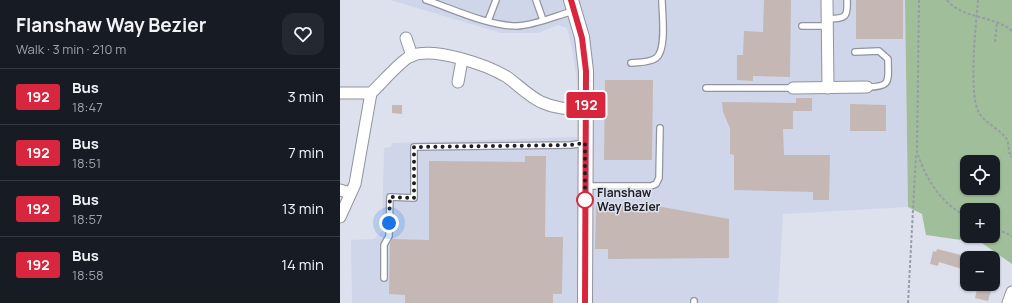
<!DOCTYPE html>
<meta charset="utf-8">
<style>
body{margin:0;font-family:Manrope,sans-serif;background:#242831;color:#f1f3f6;height:100vh;display:flex;flex-direction:column;font-size:15px;white-space:nowrap}
*{box-sizing:border-box;margin:0}
p{font-size:13px;color:#9ea1a6}
.icon{flex:none;width:22px;height:22px;fill:none;stroke:currentColor;stroke-width:2;stroke-linecap:round;stroke-linejoin:round}
.map{position:relative;flex:1;overflow:hidden}
.drawer{display:flex;flex-direction:column;background:#171b24;width:340px}
.drawer>*{flex:none}
.badge{padding:0 8px;border-radius:3px;font-size:14px;line-height:26px}
.tools{position:absolute;left:620px;top:155px;display:grid;gap:8px}
.tools a{display:grid;place-items:center;width:40px;height:40px;border-radius:8px;background:#171b24;box-shadow:0 1px 3px #0004;font-size:20px}
.you{position:absolute;width:20px;height:20px;margin:-10px;border:3px solid #fff;border-radius:50%;background:#1a73e8;box-shadow:0 0 0 6px #1a73e833}
.map>.badge{position:absolute;translate:-50% -50%;box-shadow:0 0 0 2px #fff}
.round{display:grid;place-items:center;flex:none;width:42px;height:42px;border-radius:12px;background:#242831}
.overview{display:flex;align-items:center;justify-content:space-between;height:68px;padding:0 16px}
h1{font-size:19px;font-weight:700;line-height:30px}
ul{padding:0;list-style:none}
li{display:flex;align-items:center;gap:12px;height:56px;padding:0 16px;border-top:1px solid #363941}
li div{flex:1}
li b{display:block;font-size:15px}
li em{font-style:normal}
li .badge{min-width:44px;font-weight:700;text-align:center}
main{display:flex;flex:1;min-height:0}
.map>svg:first-child{display:block}
.built{fill:#cfd6e9}
.green{fill:#9fbe99;fill-rule:evenodd}
.building{fill:#c5b7b4}
.lines{fill:none;stroke-linecap:round;stroke-linejoin:round}
.service-casing{stroke:#90949f;stroke-width:8}
.minor-casing{stroke:#90949f;stroke-width:13}
.tertiary-casing{stroke:#90949f;stroke-width:16}
.path{stroke:#999ca6;stroke-width:2;stroke-dasharray:3 2;stroke-linecap:butt}
.service{stroke:#fff;stroke-width:5.5}
.minor{stroke:#fff;stroke-width:11}
.tertiary{stroke:#fff;stroke-width:14}
.line-casing{stroke:#fff;stroke-width:9}
.line{stroke:#d7263d;stroke-width:6}
.walk{stroke:#1e2024;stroke-width:4;stroke-dasharray:0 7.2}
.stop-dot{fill:#fff;stroke:#d7263d;stroke-width:2}
.labels{text-anchor:middle;stroke-width:3;stroke-linejoin:round;paint-order:stroke}
.stop-label{font-size:12px;font-weight:bold;fill:#1e2024;stroke:#dde1ed;text-anchor:start}
</style>
<main>
<section class="drawer">
<div class="overview"><div><h1>Flanshaw Way Bezier</h1><p>Walk · 3 min · 210 m</p></div><a class="round"><svg class="icon" aria-label="heart" viewBox="0 0 24 24"><path d="M12 20l-8-8c-3-5 5-10 8-4 3-6 11-1 8 4z"/></svg></a></div>
<ul>
<li><span class="badge" style="background:#d7263d;color:#fff">192</span><div><b>Bus</b><p>18:47</p></div><em>3 min</em></li>
<li><span class="badge" style="background:#d7263d;color:#fff">192</span><div><b>Bus</b><p>18:51</p></div><em>7 min</em></li>
<li><span class="badge" style="background:#d7263d;color:#fff">192</span><div><b>Bus</b><p>18:57</p></div><em>13 min</em></li>
<li><span class="badge" style="background:#d7263d;color:#fff">192</span><div><b>Bus</b><p>18:58</p></div><em>14 min</em></li>
</ul>
</section>
<div class="map">
<svg width="672" height="303" viewBox="0 0 672 303">
<rect width="100%" height="100%" fill="#dde1ed"/>
<polygon class="built" points="50,0 565,0 568,207 443,214 438,303 12,303 11,240 34,239 42,231 44,148 51,147 52,143 237,137 237,83 232,47 227,28 218,25 198,33 161,33"/>
<path class="green" d="M565,0H672V264L642,243L586,235L582,214L568,207ZM627,162H653V188H627ZM627,210H653V236H627Z"/>
<g class="building">
<polygon points="424,0 451,0 450,77 413,76 413,81 397,80 397,55 403,55 404,31 423,32"/>
<rect x="516" y="0" width="47" height="39"/>
<polygon points="265,80 313,80 312,160 264,160"/>
<polygon points="456,98 472,98 472,111 453,111 453,129 443,129 444,155 490,155 489,200 473,200 473,192 394,190 394,155 390,154 390,128 383,112 382,102 456,103"/>
<polygon points="510,104 546,105 546,131 510,131"/>
<polygon points="52,105 62,105 62,114 52,113"/>
<polygon points="185,156 206,156 205,237 223,237 222,294 213,294 213,303 65,303 65,295 49,294 50,244 52,239 89,240 89,161 185,162"/>
<polygon points="300,203 389,219 389,258 268,259 268,249 255,249 256,205"/>
<polygon points="597,249 629,257 627,258 625,270 599,262 598,266 590,264 593,251 596,252"/>
<polygon points="638,284 653,284 648,301 635,298"/>
</g>
<g class="lines">
<defs>
<g id="service">
<path d="M86,0C113,9 148,26 177,26C196,25 215,16 233,11"/>
<polyline points="196,0 203,20"/>
<path d="M487,19C505,18 508,19 507,0"/>
<polyline points="148,21 156,0"/>
<polyline points="462,26 487,26"/>
<path d="M515,52L539,51L548,59C548,81 552,87 527,87"/>
<path d="M291,63C300,62 309,63 316,58C327,50 322,13 322,0"/>
<polyline points="366,88 453,88"/>
<polyline points="246,186 311,186 316,184 319,178 320,128"/>
<polyline points="44,278 44,245 49,236 50,197 74,198 74,147 231,145 245,143"/>
<polyline points="354,301 354,303"/>
</g>
<g id="minor">
<polyline points="487,0 488,88"/>
<polyline points="66,38 72,56"/>
<polyline points="118,82 122,60"/>
<polyline points="453,88 527,87"/>
<path d="M0,93H31C40,85 61,60 71,56C93,46 147,65 167,77C178,85 189,96 201,102C216,109 230,109 246,110"/>
<polyline points="0,190 10,193"/>
<polyline points="0,217 15,184 31,93"/>
<polyline points="668,303 672,292"/>
</g>
<polyline id="tertiary" points="231,0 242,37 246,71 245,303"/>
</defs>
<use href="#service" class="service-casing"/>
<use href="#minor" class="minor-casing"/>
<use href="#tertiary" class="tertiary-casing"/>
<g class="path">
<path d="M579,0L577,152C585,177 601,205 627,216"/>
<path d="M607,0C622,19 653,15 672,31"/>
<path d="M638,0C636,25 628,93 639,113C645,123 658,128 666,138C670,143 667,153 672,157"/>
<polyline points="655,42 657,22"/>
<polyline points="653,227 672,236"/>
<polyline points="568,303 576,154"/>
</g>
<use href="#service" class="service"/>
<use href="#minor" class="minor"/>
<use href="#tertiary" class="tertiary"/>
</g>
<g class="lines">
<defs>
<polyline id="line" points="231,0 242,38 246,71 245,303"/>
</defs>
<use href="#line" class="line-casing"/>
<use href="#line" class="line"/>
<polyline class="walk" points="49,223 50,197 74,198 74,147 231,145 245,143 245,200"/>
</g>
<circle class="stop-dot" cx="245" cy="200" r="8"/>
<g class="labels">
<g class="stop-label">
<text x="257" y="197">Flanshaw<tspan x="257" dy="14">Way Bezier</tspan></text>
</g>
</g>
</svg>
<div class="tools">
<a><svg class="icon" aria-label="locate" viewBox="0 0 24 24"><circle cx="12" cy="12" r="6"/><path d="M12 2v4M12 18v4M2 12h4M18 12h4"/></svg></a>
<a>+</a>
<a>−</a>
</div>
<div class="you" style="left:49px;top:223px"></div>
<b class="badge" style="left:246px;top:105px;background:#d7263d;color:#fff">192</b>
</div>
</main>
